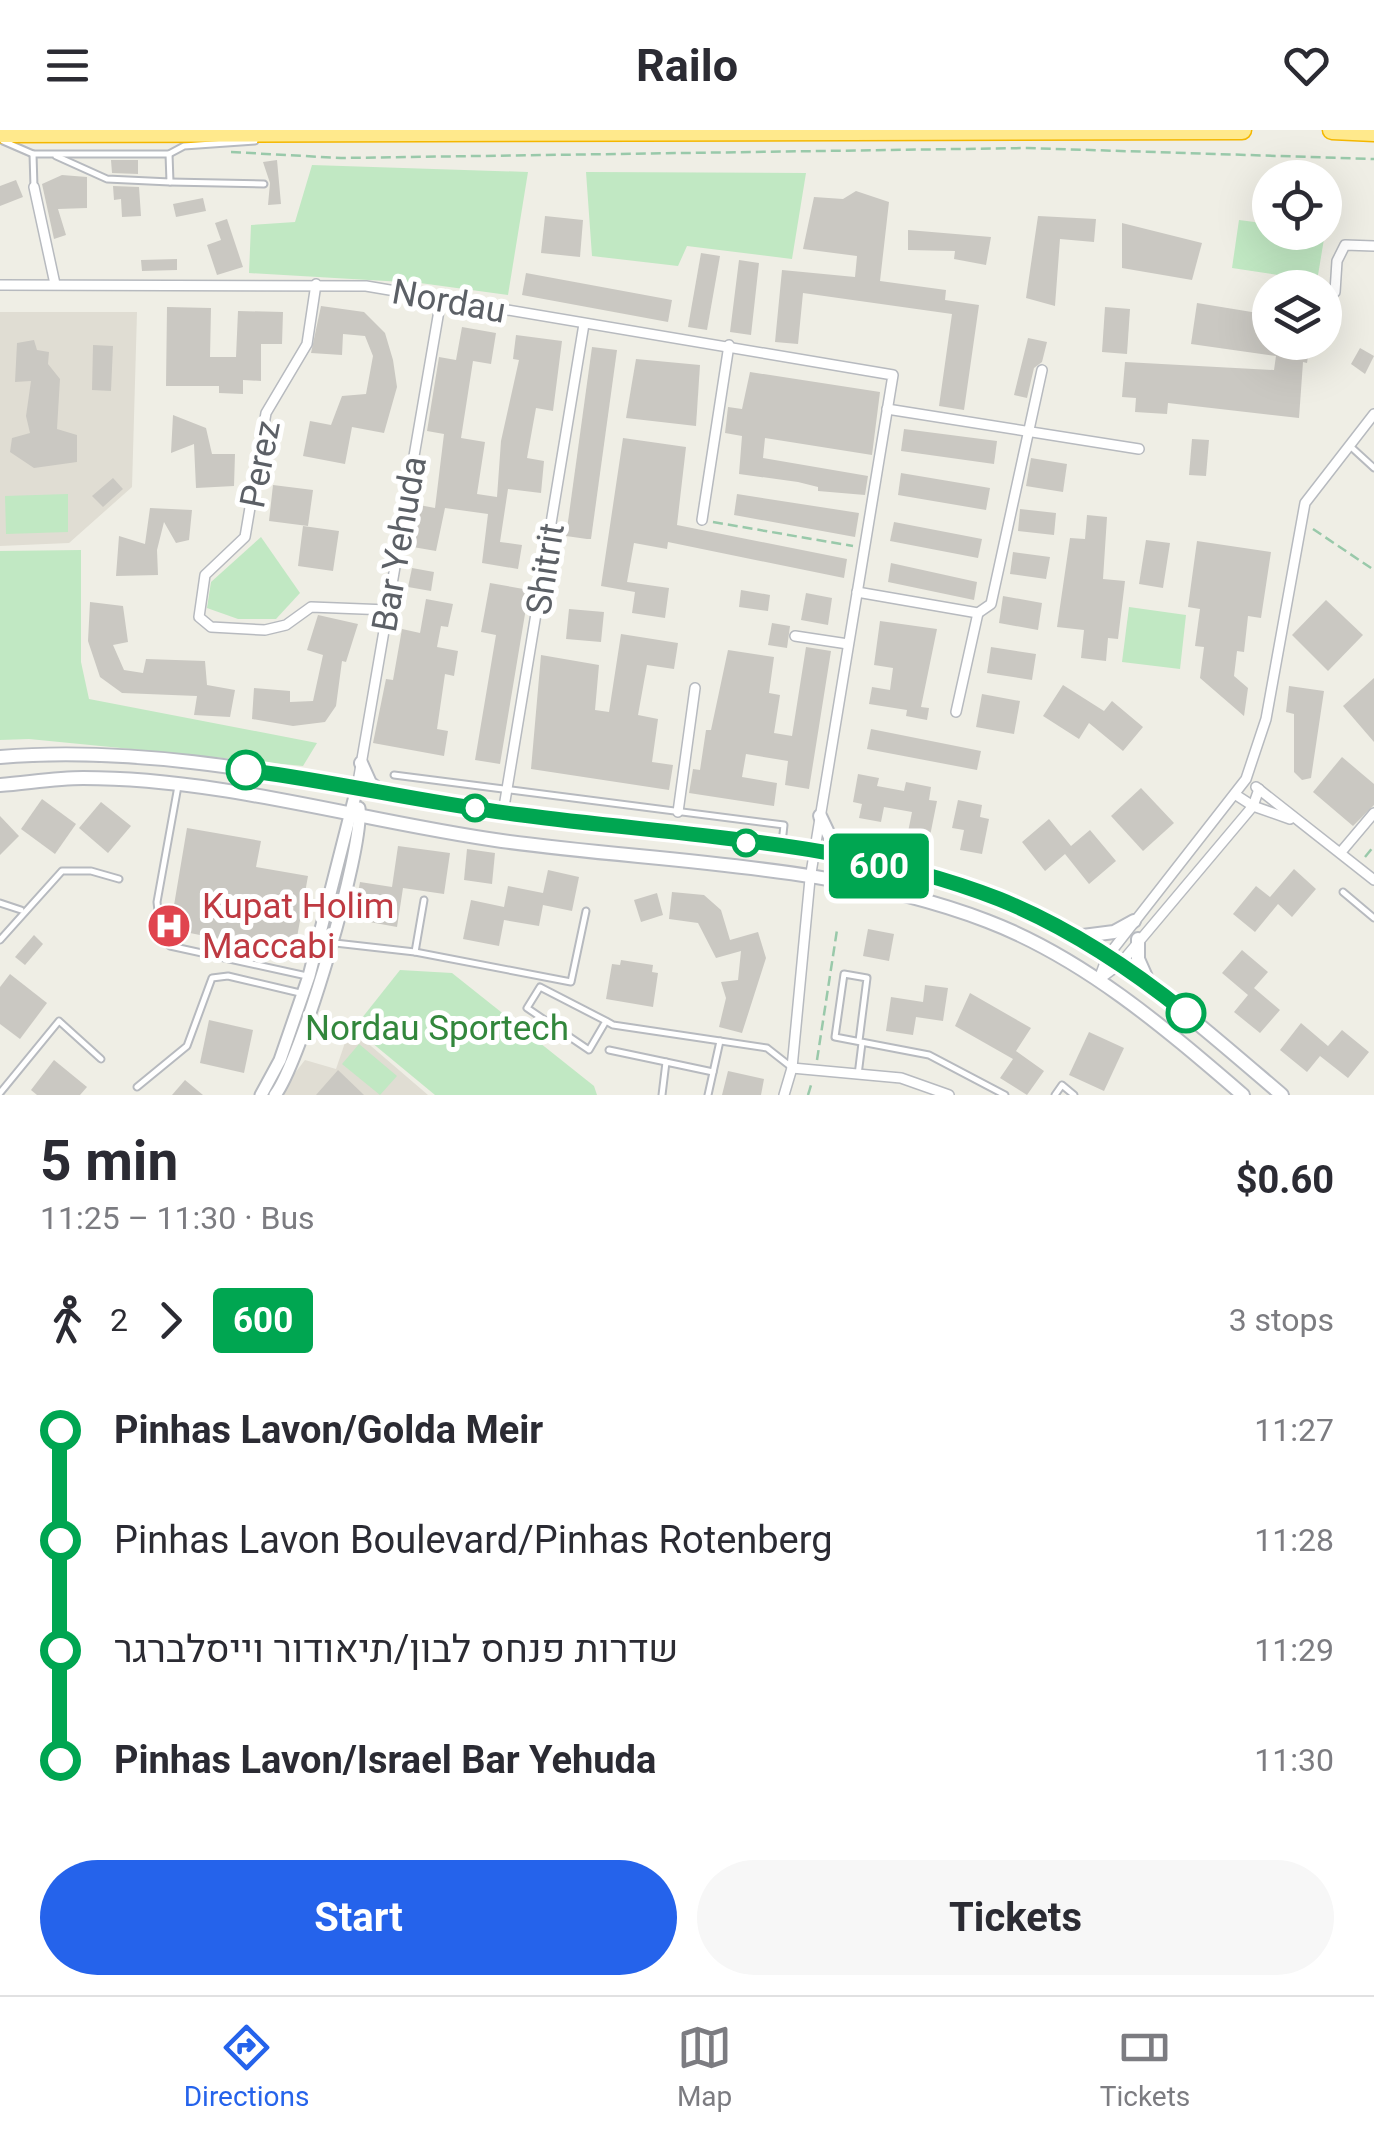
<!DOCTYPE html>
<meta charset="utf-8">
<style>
body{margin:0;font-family:Roboto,Heebo,sans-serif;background:#f7f7f7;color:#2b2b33;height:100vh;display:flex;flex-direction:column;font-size:38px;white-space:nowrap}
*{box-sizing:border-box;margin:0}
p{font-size:32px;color:#7c7c81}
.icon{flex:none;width:55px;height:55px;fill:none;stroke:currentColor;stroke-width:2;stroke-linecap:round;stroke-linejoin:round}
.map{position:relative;height:965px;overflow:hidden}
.sheet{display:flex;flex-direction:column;background:#fff;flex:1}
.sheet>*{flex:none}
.badge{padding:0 20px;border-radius:8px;font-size:35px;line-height:65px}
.controls{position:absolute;left:1252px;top:30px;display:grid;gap:20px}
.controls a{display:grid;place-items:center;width:90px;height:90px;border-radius:50%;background:#fff;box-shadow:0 10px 40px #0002;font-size:50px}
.map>.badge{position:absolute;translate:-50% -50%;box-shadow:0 0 0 5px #fff}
.legs{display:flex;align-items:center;gap:15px;height:110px;padding:0 40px;font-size:32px}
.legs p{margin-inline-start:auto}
.headline{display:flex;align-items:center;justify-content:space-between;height:170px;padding:0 40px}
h1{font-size:55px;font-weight:700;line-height:75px}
.action{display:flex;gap:20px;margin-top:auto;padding:20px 40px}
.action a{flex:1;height:115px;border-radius:60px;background:#2563eb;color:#fff;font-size:40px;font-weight:700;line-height:115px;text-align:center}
.action a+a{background:#f7f7f7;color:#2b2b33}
ul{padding:0 40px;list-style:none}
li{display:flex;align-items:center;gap:35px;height:110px;font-size:38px}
li i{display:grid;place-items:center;width:15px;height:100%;margin:0 12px;background:currentColor}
li i::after{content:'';width:25px;height:25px;margin:-12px;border:8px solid;border-radius:50%;background:#fff}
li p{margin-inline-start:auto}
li:first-child i{background:linear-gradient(#0000 50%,currentColor 0)}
li:last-child i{background:linear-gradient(currentColor 50%,#0000 0)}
header{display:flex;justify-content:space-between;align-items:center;height:130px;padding:0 40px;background:#fff;font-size:45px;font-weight:700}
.tabs{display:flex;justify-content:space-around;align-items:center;height:140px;border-top:2px solid #e1e1e2;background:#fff;font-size:28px;color:#7c7c81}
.tabs a{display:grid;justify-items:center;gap:5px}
.tabs .selected{color:#2563eb}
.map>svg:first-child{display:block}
.education{fill:#e0ddd3}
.green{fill:#c1e8c3}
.building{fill:#cac8c2}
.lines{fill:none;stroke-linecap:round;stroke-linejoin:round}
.service-casing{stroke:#b7babf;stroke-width:9}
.minor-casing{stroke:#b7babf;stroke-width:12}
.tertiary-casing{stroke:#b7babf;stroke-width:15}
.secondary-casing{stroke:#b8bbc1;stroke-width:16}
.motorway-casing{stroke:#f4b700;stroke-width:21}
.path{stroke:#99c9aa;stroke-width:2.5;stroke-dasharray:10 5;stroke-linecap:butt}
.service{stroke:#fff;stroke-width:5}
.minor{stroke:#fff;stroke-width:9}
.tertiary{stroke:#fff;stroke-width:11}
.secondary{stroke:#fff;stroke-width:12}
.motorway{stroke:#ffe98c;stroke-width:18}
.line-1-casing{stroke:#fff;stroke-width:22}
.line-1{stroke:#00a651;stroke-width:15}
.stop-1-dot{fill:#fff;stroke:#00a651;stroke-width:5}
.labels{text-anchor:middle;stroke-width:10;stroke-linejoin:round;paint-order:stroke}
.street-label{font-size:35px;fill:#5c6066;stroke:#fff}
.health-label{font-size:35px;fill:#be3a42;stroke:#fff;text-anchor:start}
.park-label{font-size:35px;fill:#32873c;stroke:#fff}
</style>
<header><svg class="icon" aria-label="menu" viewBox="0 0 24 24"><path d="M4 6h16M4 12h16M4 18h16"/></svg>Railo<svg class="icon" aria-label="heart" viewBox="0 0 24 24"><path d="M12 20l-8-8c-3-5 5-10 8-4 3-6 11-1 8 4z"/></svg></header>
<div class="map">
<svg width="1374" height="965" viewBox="0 0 1374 965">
<rect width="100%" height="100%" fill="#efeee5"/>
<g class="education">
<polygon points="0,182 137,182 132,357 69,413 0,416"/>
<polygon points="350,898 428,965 278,965 305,930 336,939"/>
</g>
<g class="green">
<polygon points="312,35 528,42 508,165 420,153 249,143 251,95 295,92"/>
<polygon points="586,42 806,43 792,129 687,116 678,136 592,126"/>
<polygon points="1239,90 1270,94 1270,102 1325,103 1317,151 1232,138"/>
<polygon points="68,364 68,402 6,404 5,366"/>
<polygon points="261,407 300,463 276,489 238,489 207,478 211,452"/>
<polygon points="81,420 81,532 89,569 317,613 303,636 29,609 0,610 0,421"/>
<polygon points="1129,477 1186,485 1180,539 1122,532"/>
<polygon points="400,840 452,843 594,956 597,965 435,965 354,898"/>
<polygon points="359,914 397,946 380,965 342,934"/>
</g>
<g class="building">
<polygon points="111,30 138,30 138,44 112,43"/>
<polygon points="277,30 281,74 268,75 270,53 263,32"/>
<polygon points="62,45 87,47 87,78 58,79 66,105 54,109 42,54"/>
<polygon points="16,50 23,67 0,76 0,56"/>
<polygon points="113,56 139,57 141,86 122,87 121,69 114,70"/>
<polygon points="856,61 889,72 880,151 946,160 945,170 979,175 964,280 939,276 952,184 803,163 798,214 775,212 782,140 855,147 857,126 803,119 814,67 843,69"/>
<polygon points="203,68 206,81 176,87 173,74"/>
<polygon points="545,86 583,90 580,127 541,123"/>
<polygon points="1038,86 1096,89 1094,112 1060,109 1055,176 1026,168"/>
<polygon points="227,89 243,137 217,145 207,115 221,110 215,93"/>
<polygon points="1122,93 1202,113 1192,150 1122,138"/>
<polygon points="908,100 991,107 986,135 954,129 955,121 908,120"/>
<polygon points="701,123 720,126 707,200 688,197"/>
<polygon points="177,129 177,140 142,141 141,130"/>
<polygon points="739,130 759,133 751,205 730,202"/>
<polygon points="526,143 672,170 668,192 522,165"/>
<polygon points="1197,173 1270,185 1270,212 1310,212 1307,233 1303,232 1299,288 1168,273 1167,284 1135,282 1136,268 1122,267 1125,232 1274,240 1276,226 1191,214"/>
<polygon points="321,176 364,182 385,203 393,230 397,257 384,303 352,297 345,334 303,326 310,291 331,295 342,266 366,264 373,226 365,206 343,204 342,225 311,223"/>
<polygon points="167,177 211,178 210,227 236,227 238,181 283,182 282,214 261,214 261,251 243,250 243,264 219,263 219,256 166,256"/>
<polygon points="1105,177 1130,179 1127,224 1102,222"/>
<polygon points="462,197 496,203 491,234 473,231 461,308 485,312 477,364 497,367 501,311 519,230 513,229 516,205 562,211 553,281 536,278 527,328 544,331 541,363 508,359 500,412 522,415 518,439 482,433 488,384 445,378 436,421 407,416 414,374 435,378 444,304 427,301 439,227 456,230"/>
<polygon points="1028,208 1047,212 1042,232 1034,238 1027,268 1014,265"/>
<polygon points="34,210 37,220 49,222 48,234 60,249 57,299 77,305 77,332 34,338 10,322 12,308 30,303 26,286 31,251 15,252 17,213"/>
<polygon points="93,215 113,216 111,261 92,260"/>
<polygon points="592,217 617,220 591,409 587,409 566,406"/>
<polygon points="1360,218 1374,226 1365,244 1351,234"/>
<polygon points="636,229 700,235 696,296 626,288"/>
<polygon points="750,242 880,262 872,325 765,308 763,328 868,346 865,365 818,361 818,357 798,352 739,344 742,306 725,303 728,277 742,279"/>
<polygon points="173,285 206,298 212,324 235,324 234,356 196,358 194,314 171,323"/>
<polygon points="904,299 997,311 994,334 901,321"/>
<polygon points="623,308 686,317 677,395 847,429 844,448 668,412 667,419 634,413 627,452 669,458 665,488 632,483 635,462 601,456"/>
<polygon points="1192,309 1209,310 1206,346 1189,345"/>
<polygon points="1031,328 1067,334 1063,362 1026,356"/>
<polygon points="901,343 990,358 986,380 898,365"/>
<polygon points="113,348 123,359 103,377 92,366"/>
<polygon points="273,355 313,360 308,396 269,391"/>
<polygon points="737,364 859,383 855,407 734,385"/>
<polygon points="150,378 192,380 189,410 176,413 164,392 157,420 158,445 116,446 119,406 145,414"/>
<polygon points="1020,379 1056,383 1054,405 1018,401"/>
<polygon points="1087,385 1107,387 1103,449 1125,451 1118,509 1108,508 1106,531 1081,528 1084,500 1057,497 1070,408 1085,409"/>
<polygon points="894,392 982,409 978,428 890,411"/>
<polygon points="303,396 339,401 333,441 298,436"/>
<polygon points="1146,410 1170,413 1163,458 1139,454"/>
<polygon points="1197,411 1271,422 1261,488 1248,486 1244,522 1237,521 1234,546 1248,558 1244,586 1200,548 1204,517 1195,516 1200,479 1188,477"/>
<polygon points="1013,422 1050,427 1046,449 1010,444"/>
<polygon points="891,433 977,452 974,470 888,452"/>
<polygon points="412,438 434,442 431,461 408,457"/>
<polygon points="490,453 529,460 500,634 475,630 496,505 481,502"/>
<polygon points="741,460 770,465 768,481 739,477"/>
<polygon points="806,463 832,468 828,495 801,490"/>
<polygon points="1003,466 1042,473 1038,500 999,493"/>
<polygon points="426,469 453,474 448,497 441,496 437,517 458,521 454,546 445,544 437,599 448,601 444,626 373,613 386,549 393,550 402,499 420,503"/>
<polygon points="1326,470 1363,505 1328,541 1292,505"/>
<polygon points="90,472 123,476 128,512 113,515 124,540 143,543 146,529 205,531 207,555 235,560 230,587 194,585 197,566 122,563 100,547 88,511"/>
<polygon points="569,479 604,482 601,512 566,509"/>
<polygon points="318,485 358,494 346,532 342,531 336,576 325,592 293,596 252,589 254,558 290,561 290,572 313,571 323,525 307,520"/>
<polygon points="880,491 937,499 921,577 929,578 927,590 906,586 907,580 869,574 872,557 890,560 893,538 874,535"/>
<polygon points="772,493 790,496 787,518 768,515"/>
<polygon points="621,504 678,513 674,539 647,535 638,585 658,589 652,632 673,635 669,660 531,639 541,525 599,535 595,580 609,582"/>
<polygon points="806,517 831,521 809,659 785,655 788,631 746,624 742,647 777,653 774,676 689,663 693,639 700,640 706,600 711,600 728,520 774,527 769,563 780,565 774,603 792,606"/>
<polygon points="991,517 1036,524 1032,550 987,543"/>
<polygon points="1374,548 1374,612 1343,576"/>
<polygon points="1063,555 1104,581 1112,571 1143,597 1123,621 1089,593 1079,609 1043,586"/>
<polygon points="1289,556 1324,561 1311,648 1302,650 1294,642 1294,584 1286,582"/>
<polygon points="982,564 1020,571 1014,604 976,597"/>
<polygon points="871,599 981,621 977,640 867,619"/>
<polygon points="1342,627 1374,654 1374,675 1353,696 1313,662"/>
<polygon points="858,644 879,648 877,656 904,661 906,652 931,657 929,670 937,671 930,706 908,702 912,682 884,677 881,692 859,688 862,674 853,672"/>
<polygon points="1141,658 1174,693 1143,721 1111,686"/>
<polygon points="42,669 76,694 55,724 21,699"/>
<polygon points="958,670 982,675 980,687 989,689 982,724 960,720 964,700 952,698"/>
<polygon points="101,672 131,696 108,723 79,698"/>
<polygon points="0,686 19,706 0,725"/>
<polygon points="1049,689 1071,716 1090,700 1116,731 1089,754 1065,724 1045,741 1022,712"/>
<polygon points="187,698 261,711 256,737 308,746 294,824 170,799"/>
<polygon points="398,716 450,723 444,764 403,758 397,797 353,789 360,752 392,757"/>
<polygon points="467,719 495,723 492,754 464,750"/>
<polygon points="1294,739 1316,759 1292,787 1278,774 1255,802 1233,784 1256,756 1270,767"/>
<polygon points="548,740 579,747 572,781 543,775 539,796 504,790 499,816 463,809 471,770 504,777 508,756 543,763"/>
<polygon points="672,762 704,765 721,780 730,810 758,802 766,828 742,903 719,897 726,868 721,852 738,850 741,821 716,828 698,793 669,789"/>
<polygon points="657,763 663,785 641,792 634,770"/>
<polygon points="868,799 894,804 889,831 863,826"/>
<polygon points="34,805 43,814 25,835 15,827"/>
<polygon points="1242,820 1268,842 1254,858 1280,880 1260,903 1234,882 1248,865 1222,843"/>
<polygon points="621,830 653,835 652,842 658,843 653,877 606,869 612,834 620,835"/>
<polygon points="10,844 47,873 20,909 0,894 0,857"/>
<polygon points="925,855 948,858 943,891 916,887 913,905 886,901 891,867 923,872"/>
<polygon points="970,863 1031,898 1016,921 1044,941 1027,965 1000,948 1013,929 955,896"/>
<polygon points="209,890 253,900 244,943 200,933"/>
<polygon points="1301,893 1328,916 1342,900 1369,922 1348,948 1320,926 1307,942 1280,920"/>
<polygon points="1089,902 1124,918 1104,961 1069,945"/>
<polygon points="54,930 87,957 80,965 37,965 31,960"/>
<polygon points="338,940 364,965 316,965"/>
<polygon points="728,941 764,949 761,965 722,965"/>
<polygon points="185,950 203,965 172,965"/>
</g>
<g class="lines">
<defs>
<g id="service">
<polyline points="3,11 33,24"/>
<polyline points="56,26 107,49 170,52 169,24"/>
<polyline points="170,52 264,54"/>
<polyline points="34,57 33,24 169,24 184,16 255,11"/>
<polyline points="1350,316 1374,338"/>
<polyline points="394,645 784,695 782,713"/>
<polyline points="178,656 157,772 161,809 170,816 307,846"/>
<polyline points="1343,762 1374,788"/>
<polyline points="0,773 21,780"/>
<polyline points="0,810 62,741 91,741 119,749"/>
<polyline points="335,813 415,822 571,852 586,781"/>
<polyline points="415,822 424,770"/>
<polyline points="606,891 589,920 527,878 540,857 606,891 613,895 767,918 790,936"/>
<polyline points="859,911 867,848 844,844 835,907 929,925 1005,965"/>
<polyline points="609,920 666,932"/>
<polyline points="858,945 862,913"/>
<polyline points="137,957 187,916 212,848 228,846 300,863"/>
<polyline points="0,963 59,891 101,929"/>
<polyline points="662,965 666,932 713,942"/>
<polyline points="708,965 720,911"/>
<polyline points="1055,965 1062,955 1074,965"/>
</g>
<g id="minor">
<polyline points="34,57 55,154"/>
<polyline points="316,154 307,214 266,283 245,407 205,445 199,487 211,497 265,500 286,495 311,477 388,480"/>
<polyline points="0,155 366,156 893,245 810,749 792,938 784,965"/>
<polyline points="1335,162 1337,131 1345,115 1374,116"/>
<polyline points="887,279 1139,319"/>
<polyline points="702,390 729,215"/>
<polyline points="857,462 978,483 991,474 1042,240"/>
<polyline points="795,506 848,514"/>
<polyline points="956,582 978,483"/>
<polyline points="1256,657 1374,750"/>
<polyline points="357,658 441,169"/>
<polyline points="1236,665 1253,676 1290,689"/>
<polyline points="678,682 695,558"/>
<polyline points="503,683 584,194"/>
<polyline points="1341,722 1374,683"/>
<polyline points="1101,848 1120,834 1253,676 1259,659"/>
<polyline points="1099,849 1107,827 1246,649 1266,589 1305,373 1374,284"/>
<polyline points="792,938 901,948 949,965"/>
</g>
<g id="tertiary">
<polyline points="261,965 280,930 309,846 357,658"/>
<path d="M275,965C301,931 364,719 359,678"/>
</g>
<g id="secondary">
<path d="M0,627C168,613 336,657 501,683C666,709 840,708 998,769C1107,811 1194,890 1282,965"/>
<polyline points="361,633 370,653 380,661"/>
<path d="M0,655C27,653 56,648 83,648C224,648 364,692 502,711C662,733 836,733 987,791C1084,828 1165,898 1243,965"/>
<polyline points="820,686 830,707 854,727"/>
<polyline points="1075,807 1114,802 1134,791"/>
<polyline points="1138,809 1138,829 1146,847"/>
</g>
<g id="motorway">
<polyline points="1332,0 1374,2"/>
<polyline points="0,3 1242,0"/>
</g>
</defs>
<use href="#service" class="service-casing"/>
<use href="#minor" class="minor-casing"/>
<use href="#tertiary" class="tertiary-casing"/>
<use href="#secondary" class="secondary-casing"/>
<use href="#motorway" class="motorway-casing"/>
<g class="path">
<polyline points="231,22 341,28 1027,18 1374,29"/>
<polyline points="713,392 853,416"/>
<polyline points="1313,399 1374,440"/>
<polyline points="1365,727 1374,716"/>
<polyline points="817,930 837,800"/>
<polyline points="808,965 812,952"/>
</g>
<use href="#service" class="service"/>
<use href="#minor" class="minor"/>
<use href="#tertiary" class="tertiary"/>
<use href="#secondary" class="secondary"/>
<use href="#motorway" class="motorway"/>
</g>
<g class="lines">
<defs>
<path id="line-1" d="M246,640C338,652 430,674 522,685C679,706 850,710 999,769C1066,796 1130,838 1186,883"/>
</defs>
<use href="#line-1" class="line-1-casing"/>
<use href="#line-1" class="line-1"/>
</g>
<defs>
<symbol id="hospital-disc" viewBox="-11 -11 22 22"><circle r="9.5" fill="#e0444e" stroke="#fff"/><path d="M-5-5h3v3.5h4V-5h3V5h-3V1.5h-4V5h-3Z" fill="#fff"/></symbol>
</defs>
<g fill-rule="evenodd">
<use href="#hospital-disc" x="144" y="771" width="50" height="50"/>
</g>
<g class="stop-1-dot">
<circle cx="246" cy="640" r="18"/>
<circle cx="475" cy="678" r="12"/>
<circle cx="746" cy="713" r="12"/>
<circle cx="1186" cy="883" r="18"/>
</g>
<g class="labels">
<g class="street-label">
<text transform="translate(449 171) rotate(10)" y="12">Nordau</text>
<text transform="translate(260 334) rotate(-79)" y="12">Perez</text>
<text transform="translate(399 414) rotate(-80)" y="12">Bar Yehuda</text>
<text transform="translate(545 439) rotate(-81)" y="12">Shitrit</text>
</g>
<g class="health-label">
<text x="202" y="788">Kupat Holim<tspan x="202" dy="40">Maccabi</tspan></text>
</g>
<g class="park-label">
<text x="437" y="910">Nordau Sportech</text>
</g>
</g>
</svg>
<div class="controls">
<a><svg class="icon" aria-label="locate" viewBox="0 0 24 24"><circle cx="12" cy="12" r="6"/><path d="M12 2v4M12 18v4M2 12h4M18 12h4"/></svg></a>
<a><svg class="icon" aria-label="layers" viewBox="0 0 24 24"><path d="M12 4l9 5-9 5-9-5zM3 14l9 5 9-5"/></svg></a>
</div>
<b class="badge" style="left:879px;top:736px;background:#00a651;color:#fff">600</b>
</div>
<section class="sheet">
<div class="headline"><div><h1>5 min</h1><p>11:25 – 11:30 · Bus</p></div><b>$0.60</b></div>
<div class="legs"><svg class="icon" aria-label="walk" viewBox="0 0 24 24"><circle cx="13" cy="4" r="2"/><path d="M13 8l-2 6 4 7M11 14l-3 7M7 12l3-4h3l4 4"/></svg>2<svg class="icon" aria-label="forward" viewBox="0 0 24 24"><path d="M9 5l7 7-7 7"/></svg><b class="badge" style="background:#00a651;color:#fff">600</b><p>3 stops</p></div>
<ul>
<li><i style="color:#00a651"></i><b>Pinhas Lavon/Golda Meir</b><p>11:27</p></li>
<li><i style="color:#00a651"></i><span>Pinhas Lavon Boulevard/Pinhas Rotenberg</span><p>11:28</p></li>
<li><i style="color:#00a651"></i><span>שדרות פנחס לבון/תיאודור וייסלברגר</span><p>11:29</p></li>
<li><i style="color:#00a651"></i><b>Pinhas Lavon/Israel Bar Yehuda</b><p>11:30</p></li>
</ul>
<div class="action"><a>Start</a><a>Tickets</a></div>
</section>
<nav class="tabs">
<a class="selected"><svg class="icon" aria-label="directions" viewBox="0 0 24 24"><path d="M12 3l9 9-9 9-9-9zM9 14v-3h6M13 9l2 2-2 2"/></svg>Directions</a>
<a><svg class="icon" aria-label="map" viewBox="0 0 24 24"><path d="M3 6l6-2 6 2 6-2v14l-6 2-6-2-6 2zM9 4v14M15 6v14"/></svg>Map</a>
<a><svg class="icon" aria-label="tickets" viewBox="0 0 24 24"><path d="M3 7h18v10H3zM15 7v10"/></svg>Tickets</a>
</nav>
